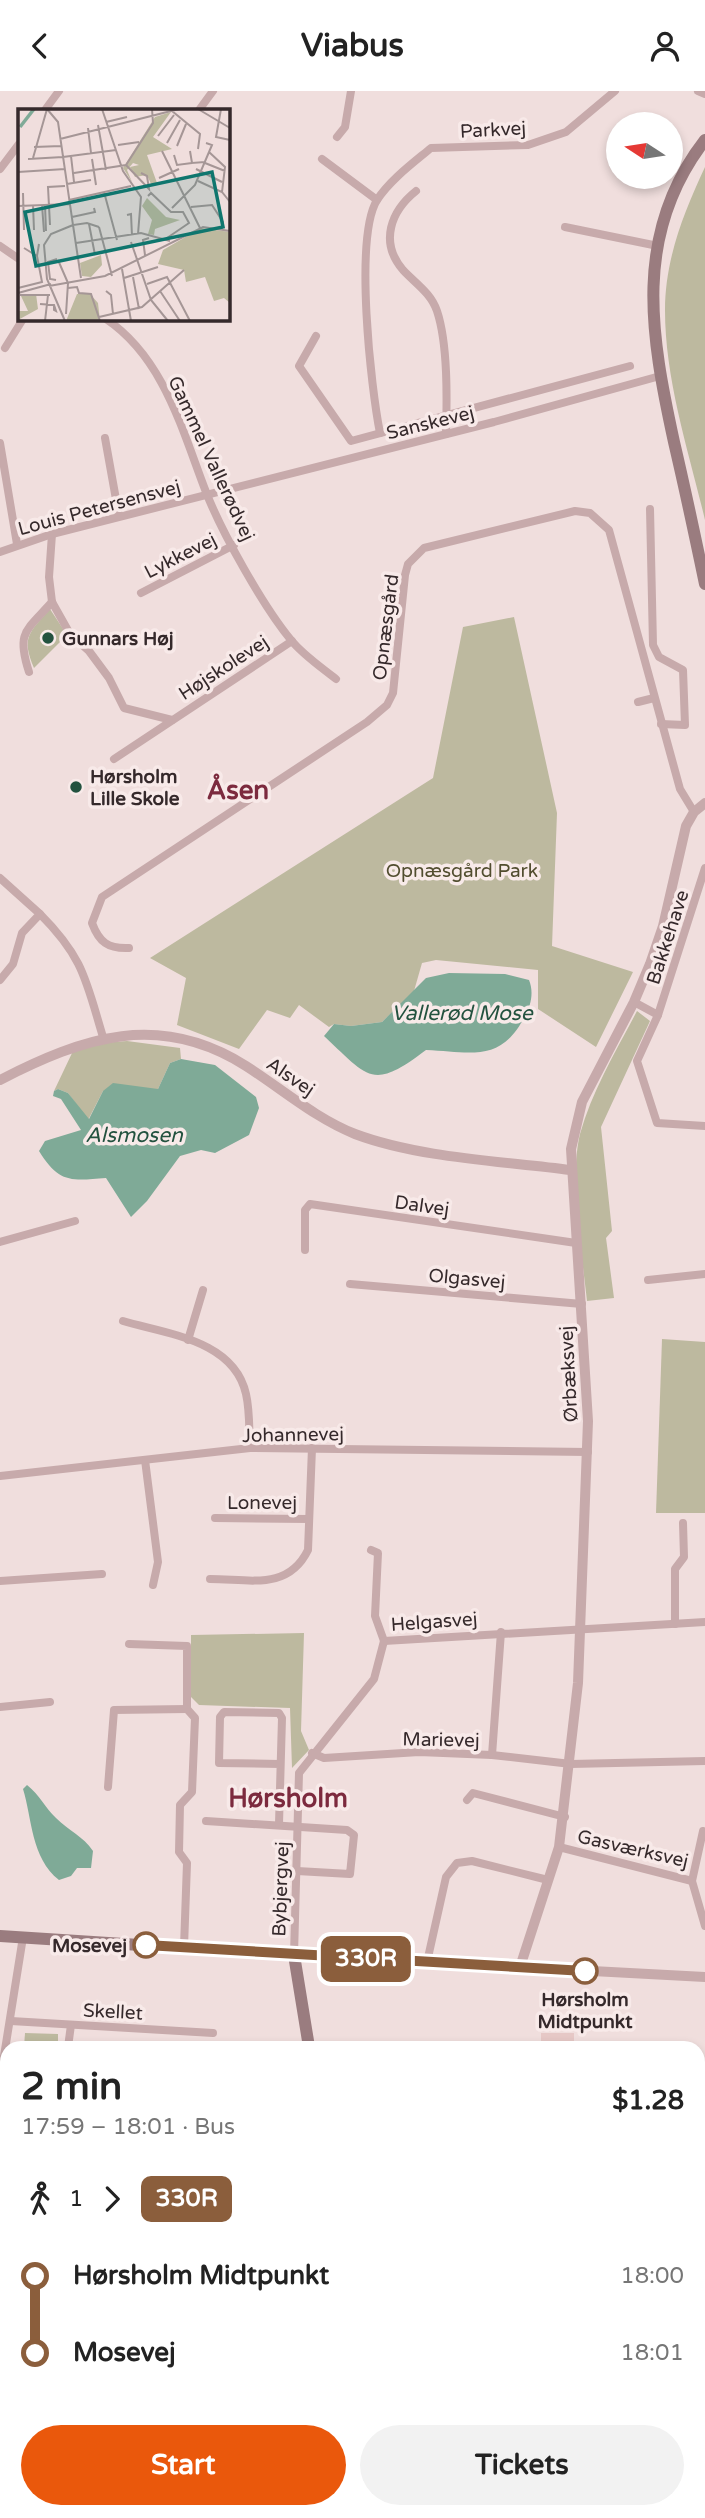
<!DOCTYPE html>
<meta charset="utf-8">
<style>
body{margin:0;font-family:"Varela Round",sans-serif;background:#f2f2f2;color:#222;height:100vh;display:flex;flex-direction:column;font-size:26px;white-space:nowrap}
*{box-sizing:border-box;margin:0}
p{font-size:23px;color:#767676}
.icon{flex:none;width:38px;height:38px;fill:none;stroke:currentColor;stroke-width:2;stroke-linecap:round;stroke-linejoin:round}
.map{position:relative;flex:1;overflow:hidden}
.side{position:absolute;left:0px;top:1950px;width:705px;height:478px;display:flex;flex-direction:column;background:#fff;border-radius:21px 21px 0 0;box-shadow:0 4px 10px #0003}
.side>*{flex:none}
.badge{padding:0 14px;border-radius:10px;font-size:24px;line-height:46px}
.needle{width:46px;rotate:282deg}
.controls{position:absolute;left:606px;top:21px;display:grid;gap:14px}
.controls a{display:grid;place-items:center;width:77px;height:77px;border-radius:50%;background:#fff;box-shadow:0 4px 10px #0003;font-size:35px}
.map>.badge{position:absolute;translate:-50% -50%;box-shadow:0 0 0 4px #fff}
.legs{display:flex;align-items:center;gap:10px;height:77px;padding:0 21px;font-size:23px}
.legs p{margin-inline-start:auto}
.summary{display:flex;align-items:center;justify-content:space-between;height:119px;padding:0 21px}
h1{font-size:38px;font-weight:700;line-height:52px}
.cta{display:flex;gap:14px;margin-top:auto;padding:14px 21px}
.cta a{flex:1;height:80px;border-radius:42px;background:#ea580c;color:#fff;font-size:28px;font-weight:700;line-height:80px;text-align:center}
.cta a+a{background:#f2f2f2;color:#222}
ul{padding:0 21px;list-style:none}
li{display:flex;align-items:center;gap:24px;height:77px;font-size:26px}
li i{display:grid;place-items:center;width:10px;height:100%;margin:0 9px;background:currentColor}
li i::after{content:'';width:18px;height:18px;margin:-9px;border:5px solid;border-radius:50%;background:#fff}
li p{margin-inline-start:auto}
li:first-child i{background:linear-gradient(#0000 50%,currentColor 0)}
li:last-child i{background:linear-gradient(currentColor 50%,#0000 0)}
header{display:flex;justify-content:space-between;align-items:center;height:91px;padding:0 21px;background:#fff;font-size:32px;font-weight:700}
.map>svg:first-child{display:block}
.green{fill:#bdb99f}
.plaza{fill:#e6c8c6}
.water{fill:#7faa97}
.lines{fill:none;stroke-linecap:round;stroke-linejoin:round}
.minor{stroke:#c7aaab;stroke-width:8}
.tertiary{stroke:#c7aaab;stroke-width:10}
.secondary{stroke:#9a7c7f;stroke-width:12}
.line-1-casing{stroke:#fff;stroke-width:16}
.line-1{stroke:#8b5e3c;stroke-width:10}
.poi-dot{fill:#23523f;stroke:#f8eae9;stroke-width:2.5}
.stop-1-dot{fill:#fff;stroke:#8b5e3c;stroke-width:3.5}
.labels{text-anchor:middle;stroke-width:7;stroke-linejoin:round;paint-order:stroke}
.street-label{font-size:19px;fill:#35292b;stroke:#f8eae9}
.poi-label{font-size:19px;font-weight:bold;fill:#35292b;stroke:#f8eae9;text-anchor:start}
.park-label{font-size:19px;fill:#514d2f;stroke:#f8eae9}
.stop-label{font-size:19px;font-weight:bold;fill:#35292b;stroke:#f8eae9;text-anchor:end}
.water-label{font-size:21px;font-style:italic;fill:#23523f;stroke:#f8eae9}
.district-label{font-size:26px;font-weight:bold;fill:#7c2a3e;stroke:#f8eae9}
.inset-river{fill:none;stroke:#7faa97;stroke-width:3.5}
.inset-road{fill:none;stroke:#a59696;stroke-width:2}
.view{fill:#0f766e;fill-opacity:0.15;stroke:#0f766e;stroke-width:3.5}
.inset-edge{fill:none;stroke:#35292b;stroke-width:3.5}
</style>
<header><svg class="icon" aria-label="back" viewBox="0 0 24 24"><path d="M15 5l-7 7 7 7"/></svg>Viabus<svg class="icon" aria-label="person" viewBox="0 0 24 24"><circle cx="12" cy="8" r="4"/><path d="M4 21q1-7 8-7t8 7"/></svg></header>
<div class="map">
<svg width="705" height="2427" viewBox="0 0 705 2427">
<rect width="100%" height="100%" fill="#f0dedd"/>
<g class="green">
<path d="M705,76V429C689,361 665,290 665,219C665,168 684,121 705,76Z"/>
<path d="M50,518L67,544L34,577C21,546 29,542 50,518Z"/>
<polygon points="514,526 557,722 552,855 633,881 596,956 538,918 538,879 436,869 422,872 414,900 382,931 351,935 334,933 329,936 299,914 290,927 267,919 239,958 177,934 186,887 150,867 433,687 463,536"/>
<path d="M637,920L650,930L601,1036L612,1140L606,1147L614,1207L587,1210C582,1163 569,1088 580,1043C592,1000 616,960 637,920Z"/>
<polygon points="127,950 180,957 181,968 170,972 158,998 103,1000 88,1029 68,1002 58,998 54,1000 73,960 100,952"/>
<polygon points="662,1248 705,1251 705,1422 656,1422"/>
<polygon points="304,1542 301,1640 309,1659 292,1677 290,1617 199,1614 191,1606 191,1544"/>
<polygon points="25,1942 58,1943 58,1956 24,1956"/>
</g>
<rect class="plaza" x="541" y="1942" width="33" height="14"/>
<g class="water">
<path d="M449,882L505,883L529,889C534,901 531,914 525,925C501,972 472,961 426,959C372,1000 369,987 324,945L334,933L351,935L382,931L426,887Z"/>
<path d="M181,968L215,974L256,1006L259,1017L249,1044L215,1062L201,1059L180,1065L147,1110L131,1126L106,1087C70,1090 59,1092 39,1060L45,1050L81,1039L61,1008L53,1005L54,1000L58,998L68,1002L89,1028L103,1000L113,992L158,998L170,972Z"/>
<path d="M27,1694C40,1704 45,1717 56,1727C69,1740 83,1745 93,1760L91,1777H77L71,1785L59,1789C31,1767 32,1727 23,1698Z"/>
</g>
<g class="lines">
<g class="minor">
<polyline points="698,0 705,3"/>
<polyline points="45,19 59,0"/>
<polyline points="199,19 213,0"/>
<polyline points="337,46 345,36 351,0"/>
<polyline points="322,68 377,109"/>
<polyline points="0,78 19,53"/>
<path d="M416,100C391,120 379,151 403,179C415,192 431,202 437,220C448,253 447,308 446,343"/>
<polyline points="565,136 658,155"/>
<polyline points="0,155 19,168"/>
<path d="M106,228C164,267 182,339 206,401C222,442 263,515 291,549C303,564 321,576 336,588"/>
<polyline points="316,245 299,275 351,350 630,275"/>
<polyline points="5,257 23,228"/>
<path d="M380,342C371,297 354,147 377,109C390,89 413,72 431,57L528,54L566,41L615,0"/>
<polyline points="105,347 119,425"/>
<polyline points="0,352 17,453"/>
<polyline points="650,418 653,554 659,566 683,579 685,634 661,633"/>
<polyline points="52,443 49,486 52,511 70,543 89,560 109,587 124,617 172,629"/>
<polyline points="0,461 52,443 494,331 660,285"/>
<polyline points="141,502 234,454"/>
<path d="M29,581C16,541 26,540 52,511"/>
<polyline points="638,611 654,607"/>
<polyline points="114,668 292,550"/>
<polyline points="0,787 40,823 22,842 13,873 0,889"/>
<path d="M40,823C84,867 86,890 103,946"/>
<path d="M129,857C108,858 99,851 92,832L102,806L367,631L387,614L393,602L405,484L408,473L424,457L575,420L590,422L609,439L680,698L694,721"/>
<polyline points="634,911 658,924 705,777"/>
<polyline points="658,924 637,970 657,1032 705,1035"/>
<polyline points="0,1151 75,1130"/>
<polyline points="305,1159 305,1119 310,1113 576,1152"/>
<polyline points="648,1189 705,1183"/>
<polyline points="350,1193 582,1213"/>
<path d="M123,1230C167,1243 234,1249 246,1303C250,1320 249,1340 250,1357"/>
<polyline points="188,1249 203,1199"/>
<polyline points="145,1369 158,1471 153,1494"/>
<polyline points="0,1385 250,1357 588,1361"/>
<polyline points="215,1427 309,1428"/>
<polyline points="371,1459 378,1462 375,1525 384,1550"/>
<path d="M210,1488C249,1488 288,1500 308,1459L312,1357"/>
<polyline points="0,1490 102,1483"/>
<polyline points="675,1533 675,1478 684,1466 683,1432"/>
<polyline points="384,1550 705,1531"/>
<polyline points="129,1553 187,1555 187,1618 195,1627 192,1701 180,1714 179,1761 187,1772 184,1856"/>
<polyline points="0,1616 50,1611"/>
<polyline points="312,1662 324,1667 419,1661 492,1664 571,1673 705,1670"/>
<polyline points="492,1664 501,1541"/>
<polyline points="108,1696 114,1619 187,1618"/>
<polyline points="467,1709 473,1702 565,1726"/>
<polyline points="206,1730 347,1739 354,1744 350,1783 297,1780"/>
<polyline points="279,1733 282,1627 279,1622 224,1621 220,1626 219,1672 280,1673"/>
<polyline points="559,1756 692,1790 703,1740"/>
<polyline points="692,1790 705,1835"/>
<polyline points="294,1864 299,1682 374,1588 384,1550"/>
<polyline points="427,1871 446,1786 457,1772 472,1770 548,1789"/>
<polyline points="11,1930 213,1942"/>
<polyline points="68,1956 71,1934"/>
<polyline points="0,1990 23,1846"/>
<polyline points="0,2121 7,2122"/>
<polyline points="698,2139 705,2135"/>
<polyline points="0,2170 7,2172"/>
<polyline points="0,2210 7,2212"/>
<polyline points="698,2273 705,2275"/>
<polyline points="0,2319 7,2320"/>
<polyline points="698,2374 705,2374"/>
<polyline points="581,2420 581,2427"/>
<polyline points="654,2427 655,2420"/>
</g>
<g class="tertiary">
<path d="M0,989C84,946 159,920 246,975C282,998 315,1027 355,1043C419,1067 502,1070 570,1079"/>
<polyline points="294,1864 705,1886"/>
<polyline points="520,1876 559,1756 578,1592 588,1330 571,1058 582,1011 634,911 650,873 663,835 686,735 694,721 705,712"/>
</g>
<g class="secondary">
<path d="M705,49C632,143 651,245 674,351C685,398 695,445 705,493"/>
<polyline points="0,1845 294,1864 309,1956"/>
<polyline points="698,2305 705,2307"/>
</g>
</g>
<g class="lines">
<defs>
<polyline id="line-1" points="146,1854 585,1880"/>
</defs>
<use href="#line-1" class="line-1-casing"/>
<use href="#line-1" class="line-1"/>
</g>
<g class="poi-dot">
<circle cx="48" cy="547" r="7"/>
<circle cx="76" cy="696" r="7"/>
</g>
<g class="stop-1-dot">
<circle cx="146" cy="1854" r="12"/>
<circle cx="585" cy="1880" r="12"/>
</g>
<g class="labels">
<g class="street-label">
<text transform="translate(493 38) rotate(-3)" y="7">Parkvej</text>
<text transform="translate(430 331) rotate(-14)" y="7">Sanskevej</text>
<text transform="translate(212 367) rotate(65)" y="7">Gammel Vallerødvej</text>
<text transform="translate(99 416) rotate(-15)" y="7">Louis Petersensvej</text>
<text transform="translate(180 464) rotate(-27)" y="7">Lykkevej</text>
<text transform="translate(385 536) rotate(-83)" y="7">Opnæsgård</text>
<text transform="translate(223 576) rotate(-33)" y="7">Højskolevej</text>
<text transform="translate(667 846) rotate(-72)" y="7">Bakkehave</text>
<text transform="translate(291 985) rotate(34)" y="7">Alsvej</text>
<text transform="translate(422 1114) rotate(8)" y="7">Dalvej</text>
<text transform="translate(467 1187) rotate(5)" y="7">Olgasvej</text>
<text transform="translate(568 1283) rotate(-93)" y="7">Ørbæksvej</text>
<text transform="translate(293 1343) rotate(-1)" y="7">Johannevej</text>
<text x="262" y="1418">Lonevej</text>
<text transform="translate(434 1530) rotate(-4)" y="7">Helgasvej</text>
<text transform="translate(441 1648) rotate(1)" y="7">Marievej</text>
<text transform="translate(633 1757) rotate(13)" y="7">Gasværksvej</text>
<text transform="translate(280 1798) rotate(-88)" y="7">Bybjergvej</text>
<text transform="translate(113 1920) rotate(3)" y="7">Skellet</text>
</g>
<g class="poi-label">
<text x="62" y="554">Gunnars Høj</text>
<text x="90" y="692">Hørsholm<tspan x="90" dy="22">Lille Skole</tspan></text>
</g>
<g class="park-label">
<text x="462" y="786">Opnæsgård Park</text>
</g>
<g class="stop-label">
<text x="127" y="1861">Mosevej</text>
<text x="585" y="1915" text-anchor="middle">Hørsholm<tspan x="585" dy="22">Midtpunkt</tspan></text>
</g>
<g class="water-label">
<text x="462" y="929">Vallerød Mose</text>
<text x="134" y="1051">Alsmosen</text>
</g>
<g class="district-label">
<text x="238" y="708">Åsen</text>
<text x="288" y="1716">Hørsholm</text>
</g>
</g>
<g transform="translate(18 18)">
<rect width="212" height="212" fill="#f0dedd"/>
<path d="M153,3L135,28L154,40L129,46L139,74L133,75L129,66L117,68L112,58L121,56L115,54L109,61L114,73L105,59L137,8ZM129,89L148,108L162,111L137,120L136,126L130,125L134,111L124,97ZM183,119L212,123V194L206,189L196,192L187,168L168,173L166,161L140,155L145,141ZM83,146L84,156L73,168L64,167L62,154ZM18,185L20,200L0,211V202H10L3,187ZM59,185H72L80,194L82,212H48Z" fill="#bdb99f"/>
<path class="inset-river" d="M2,18L16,0"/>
<path class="inset-road" d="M29,0L40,13L55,116L33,125L26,136L29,170L47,212M84,0L105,62L123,88L120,125M180,0L212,19M203,0L198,28L212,31M154,2L182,25L180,40M88,13L109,8M80,16L88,61M70,19L73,44M140,27L156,6M42,30L161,0M149,34L162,11M100,36L121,33M159,37L168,15M16,38L43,37M144,42L182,119M172,42L174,54L187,53M191,43L207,58L204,83M156,46L159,56L174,54M53,47L56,73M45,48L98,41M15,49L29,0M10,50L45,48M74,50L78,76M187,54L207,62M108,56L131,80L129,67L123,64M178,60L204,73M0,63L47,60M56,64L108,56L135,14L134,0M141,69L161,60M180,72L204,83L212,93M49,75L73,71M86,83L99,131M5,84L6,121M130,87L133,84L153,103H165L171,114L149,129M51,91L113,77M15,96L16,121M24,96L26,123M27,96L28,122M0,97L52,95M173,98L194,96L205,113L204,120M154,99L177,76L194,36L188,34M109,106L113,105L114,127M54,108L77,103L76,99M71,115L77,146M32,116L30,78L47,77M81,118L94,167M113,133L133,191L150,212M58,134L123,124L152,132M6,139L19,147L21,135M127,146L125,131L131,129M40,151L50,174L48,205M104,160L113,212M115,168L121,200M63,169L55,116L69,114L81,118M106,169L140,158M38,171L32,170L30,153L39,150M129,175L149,168L172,212M31,177L87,167L185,118L212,122M0,179L24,173L19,147M50,179L59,178L61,184L73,185L82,212M88,182L93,186L95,205M142,182L162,212M0,184L33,175M2,186H32M22,195L36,196L38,202L36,201V196M81,208L124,198L166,161M27,212L30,186"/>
<path class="view" d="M194,63L205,118L18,157L7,103Z"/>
<rect width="212" height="212" class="inset-edge"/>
</g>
</svg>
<div class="controls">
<a><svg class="needle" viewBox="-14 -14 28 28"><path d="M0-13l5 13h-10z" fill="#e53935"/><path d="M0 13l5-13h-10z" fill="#767676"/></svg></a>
</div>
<b class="badge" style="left:366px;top:1868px;background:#8b5e3c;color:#fff">330R</b>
<section class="side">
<div class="summary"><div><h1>2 min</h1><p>17:59 – 18:01 · Bus</p></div><b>$1.28</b></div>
<div class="legs"><svg class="icon" aria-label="walk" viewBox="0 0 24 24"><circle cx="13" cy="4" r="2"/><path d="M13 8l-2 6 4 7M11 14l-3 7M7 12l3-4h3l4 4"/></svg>1<svg class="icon" aria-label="forward" viewBox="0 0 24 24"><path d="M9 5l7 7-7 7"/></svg><b class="badge" style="background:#8b5e3c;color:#fff">330R</b></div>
<ul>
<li><i style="color:#8b5e3c"></i><b>Hørsholm Midtpunkt</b><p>18:00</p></li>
<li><i style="color:#8b5e3c"></i><b>Mosevej</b><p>18:01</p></li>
</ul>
<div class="cta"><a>Start</a><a>Tickets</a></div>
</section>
</div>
